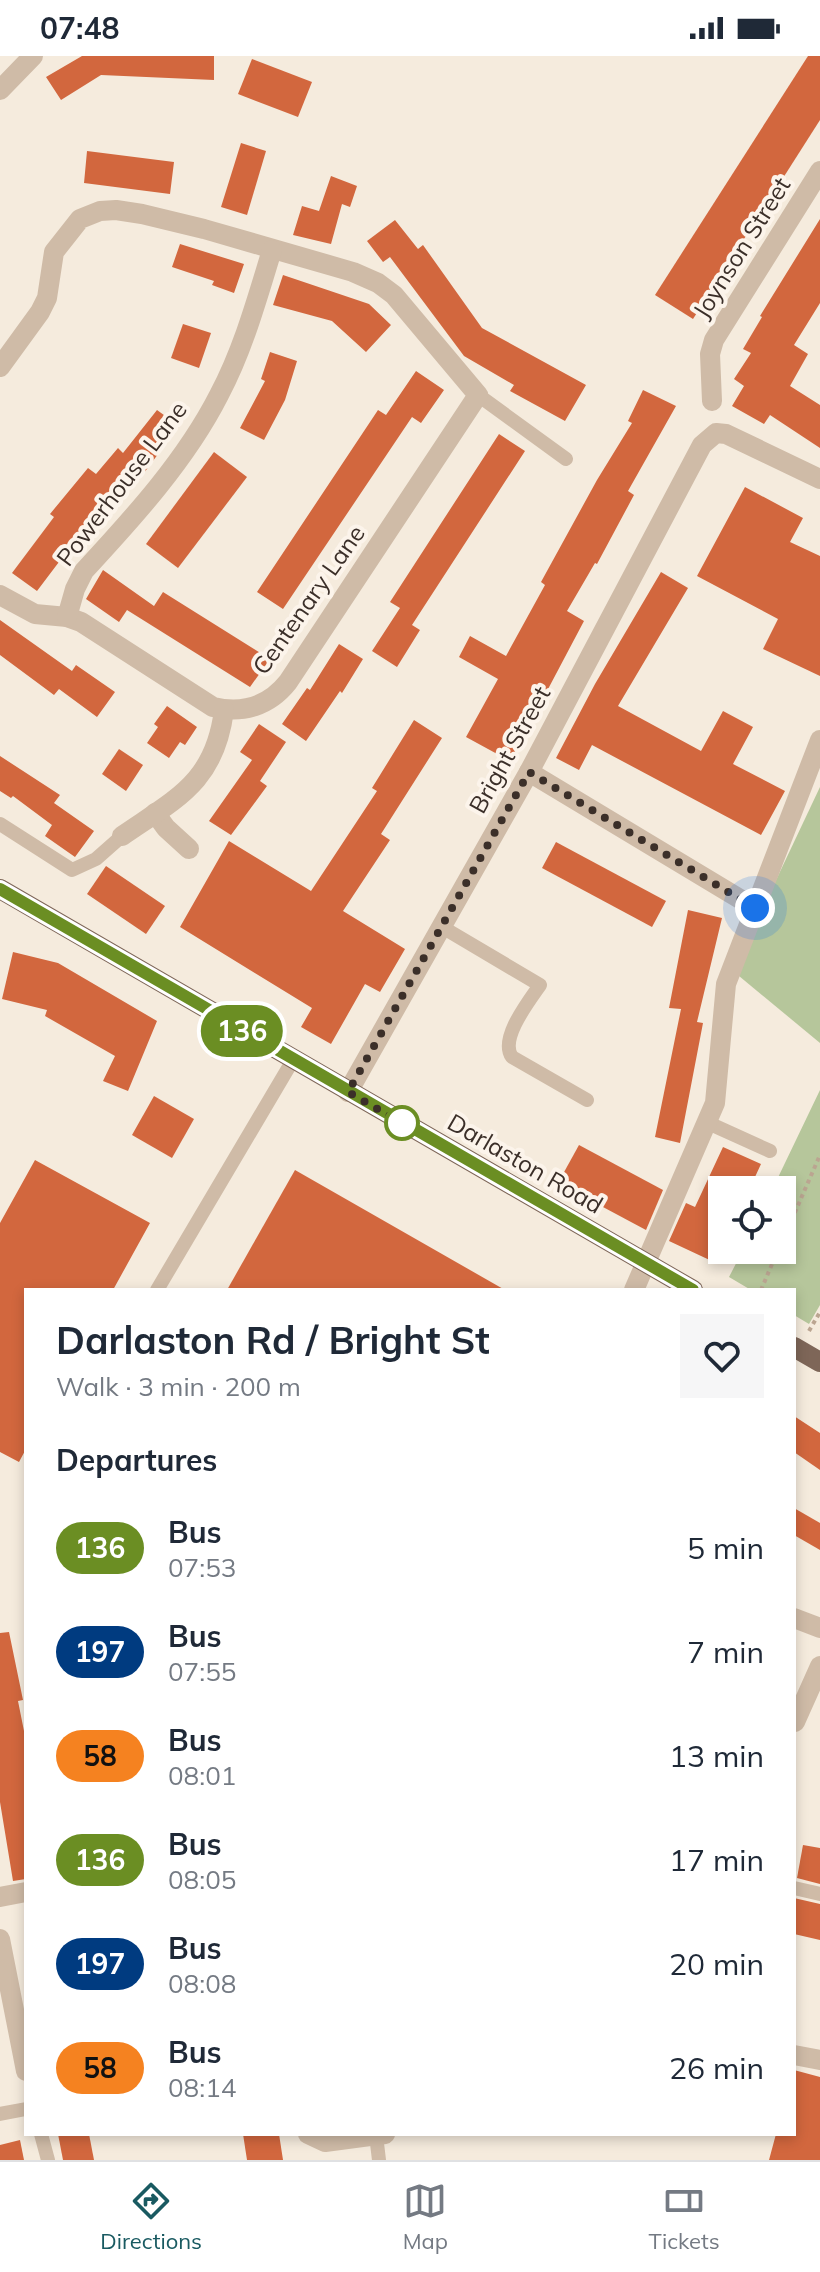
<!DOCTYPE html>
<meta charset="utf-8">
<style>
body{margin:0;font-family:Mulish,sans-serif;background:#f6f6f7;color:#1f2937;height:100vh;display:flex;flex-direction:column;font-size:30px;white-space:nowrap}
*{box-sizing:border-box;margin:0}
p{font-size:26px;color:#747a83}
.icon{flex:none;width:44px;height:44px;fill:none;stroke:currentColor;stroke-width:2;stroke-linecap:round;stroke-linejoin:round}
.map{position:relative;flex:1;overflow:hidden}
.side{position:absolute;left:24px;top:1232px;width:772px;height:848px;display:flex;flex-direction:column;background:#fff;border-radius:0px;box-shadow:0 4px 12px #0003}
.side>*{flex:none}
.badge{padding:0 16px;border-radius:26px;font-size:28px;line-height:52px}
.buttons{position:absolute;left:708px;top:1120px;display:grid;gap:16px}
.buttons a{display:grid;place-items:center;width:88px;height:88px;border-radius:0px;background:#fff;box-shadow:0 4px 12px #0003;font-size:40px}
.you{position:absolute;width:40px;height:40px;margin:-20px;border:6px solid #fff;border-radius:50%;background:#1a73e8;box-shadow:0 0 0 12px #1a73e833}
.map>.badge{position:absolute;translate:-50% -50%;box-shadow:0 0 0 4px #fff}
h2{padding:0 32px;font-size:30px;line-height:72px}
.round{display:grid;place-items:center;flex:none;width:84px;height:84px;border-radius:0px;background:#f6f6f7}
.overview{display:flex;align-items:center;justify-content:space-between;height:136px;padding:0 32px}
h1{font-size:38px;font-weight:700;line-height:60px}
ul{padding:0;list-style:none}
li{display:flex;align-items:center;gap:24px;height:104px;padding:0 32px}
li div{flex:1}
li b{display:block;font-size:30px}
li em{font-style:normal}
li .badge{min-width:88px;font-weight:700;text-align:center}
.status{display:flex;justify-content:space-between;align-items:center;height:56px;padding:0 40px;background:#fff;direction:ltr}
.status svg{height:22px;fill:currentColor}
.dock{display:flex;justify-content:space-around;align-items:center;height:112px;border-top:2px solid #e0e1e3;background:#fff;font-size:22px;color:#747a83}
.dock a{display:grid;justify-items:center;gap:4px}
.dock .current{color:#195a61}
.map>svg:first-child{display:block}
.green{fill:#b6c69b}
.building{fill:#d2673e}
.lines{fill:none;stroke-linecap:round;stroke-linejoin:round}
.path{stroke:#bba591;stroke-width:4;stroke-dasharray:4 4;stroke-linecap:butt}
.lane{stroke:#cfbba7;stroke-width:14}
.street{stroke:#cfbba7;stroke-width:20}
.primary{stroke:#7e6658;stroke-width:20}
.line-casing{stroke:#fff;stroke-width:18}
.line{stroke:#6b8e23;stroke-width:12}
.walk{stroke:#3b2f29;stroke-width:8;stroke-dasharray:0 14.4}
.stop-dot{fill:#fff;stroke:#6b8e23;stroke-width:4}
.labels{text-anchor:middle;stroke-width:8;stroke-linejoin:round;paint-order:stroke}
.street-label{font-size:24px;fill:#3b2f29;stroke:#fcf4eb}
</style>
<div class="status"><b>07:48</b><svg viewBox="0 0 49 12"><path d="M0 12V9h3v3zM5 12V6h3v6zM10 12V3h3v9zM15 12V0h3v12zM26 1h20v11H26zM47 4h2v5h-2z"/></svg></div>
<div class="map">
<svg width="820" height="2104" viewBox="0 0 820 2104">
<rect width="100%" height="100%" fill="#f5ebdd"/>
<g class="green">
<polygon points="820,731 820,987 733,915"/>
<polygon points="820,1034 820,1249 809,1268 794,1259 794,1234 751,1234 729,1221 743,1194 782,1194 782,1134 772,1134"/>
</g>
<g class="building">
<polygon points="82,0 214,0 214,24 101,19 61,44 46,21"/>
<polygon points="808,0 820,0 820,64 693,263 655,239"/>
<polygon points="252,3 312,26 298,61 238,38"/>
<polygon points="241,87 266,95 247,159 221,151"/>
<polygon points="87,95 174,106 170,138 84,127"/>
<polygon points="331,120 357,130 350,151 342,148 331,188 293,179 302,150 319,155"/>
<polygon points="820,163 820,247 794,289 808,298 790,330 820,349 820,392 770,359 764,368 732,350 744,330 734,323 751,297 743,293 762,261 760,260"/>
<polygon points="395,164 418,193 423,189 482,272 586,329 565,365 510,335 514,329 464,300 390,201 383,206 367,185"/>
<polygon points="180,188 244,208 234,237 212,229 214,225 172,211"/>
<polygon points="283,219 369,248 391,269 366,296 332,265 273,249"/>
<polygon points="183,268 211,277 199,312 171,302"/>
<polygon points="270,296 297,305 285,344 264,384 240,372 265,325 261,323"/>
<polygon points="416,315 444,334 421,367 412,361 283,553 257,536 378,354 386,359"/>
<polygon points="643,334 676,350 628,435 634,439 597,508 595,507 567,555 584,565 510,705 466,681 498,623 459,601 470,580 506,600 545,529 541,526 597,424 632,367 628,365"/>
<polygon points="157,354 179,370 132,433 125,427 100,457 97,455 66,492 68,494 37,535 12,517 54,461 50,458 88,412 96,418 118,392 123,397"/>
<polygon points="499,378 525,395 412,569 420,574 397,611 372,595 400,552 390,546"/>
<polygon points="214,396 247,421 178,512 146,488"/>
<polygon points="745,431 803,462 790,486 820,500 820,620 763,593 778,563 697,520"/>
<polygon points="103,514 154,550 163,536 270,603 250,631 127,554 119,566 86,543"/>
<polygon points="661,516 688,532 618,650 701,695 723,655 753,671 733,708 785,735 761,779 592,689 579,714 556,702 595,628"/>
<polygon points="0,564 72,615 76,609 115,636 97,661 59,633 54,639 0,599"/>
<polygon points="339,588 363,603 342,637 340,635 306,685 282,668 307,632 310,634"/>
<polygon points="167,650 197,671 185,689 180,686 169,702 147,687 158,671 154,668"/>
<polygon points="414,664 442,682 381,778 390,784 343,855 405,893 380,936 365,928 331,988 301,971 312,952 180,871 229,785 311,835 377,735 372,732"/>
<polygon points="259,668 286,686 260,725 267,730 231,779 209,765 252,704 240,696"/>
<polygon points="119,693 143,709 126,735 102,718"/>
<polygon points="0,700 60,739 54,747 94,775 75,801 45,780 52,769 13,740 11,742 0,735"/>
<polygon points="556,786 666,845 652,871 542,812"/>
<polygon points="106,810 165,850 146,878 87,838"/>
<polygon points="688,854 722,862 697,966 703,967 680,1087 655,1081 681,953 669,952"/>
<polygon points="13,896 58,907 157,965 128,1035 103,1025 115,1000 45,960 47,954 2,943"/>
<polygon points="154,1040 194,1063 172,1102 132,1079"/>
<polygon points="579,1089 663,1134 646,1174 558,1127"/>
<polygon points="723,1091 761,1108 749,1134 722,1134 722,1194 716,1207 669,1185 686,1147 695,1151"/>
<polygon points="35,1104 150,1167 113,1234 26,1234 26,1393 19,1406 0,1396 0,1167"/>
<polygon points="295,1114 505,1234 227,1234"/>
<polygon points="794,1360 820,1377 820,1414 794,1396"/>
<polygon points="794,1452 820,1467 820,1494 794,1479"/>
<polygon points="9,1576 23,1644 18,1645 26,1685 26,1823 13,1825 0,1746 0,1577"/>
<polygon points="803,1789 820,1792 820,1828 797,1822"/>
<polygon points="794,1842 820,1848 820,1884 794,1878"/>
<polygon points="794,2014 820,2021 820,2104 769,2104 776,2078 794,2078"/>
<polygon points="58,2078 89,2078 94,2104 63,2104"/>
<polygon points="243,2078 279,2078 283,2104 247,2104"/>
<polygon points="20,2084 24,2104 0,2104 0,2089"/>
</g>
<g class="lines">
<g class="path">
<polyline points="782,1186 820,1099"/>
<polyline points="761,1234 778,1194"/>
<polyline points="809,1275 820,1256"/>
</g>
<g class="lane">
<polyline points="478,339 566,403"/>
<polyline points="0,768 72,814 96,803 122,780"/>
<path d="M442,871L540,929C529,945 499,983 512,1001L587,1044"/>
<polyline points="706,1066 770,1095"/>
<polyline points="157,1234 293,1004"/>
<polyline points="794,1832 820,1838"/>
<polyline points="0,2058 26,2053"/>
<polyline points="41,2078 48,2104"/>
<polyline points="376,2079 379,2104"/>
</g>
<g class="street">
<polyline points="0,34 33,0"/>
<path d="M0,311L40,256L47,242L54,196L80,163L100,155L116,154L142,158L204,173L353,216L378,227L394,239L478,339L288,626C269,650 243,658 213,651L81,566L67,561L35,558L0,539"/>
<polyline points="712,345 710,298 714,284 820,115"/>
<path d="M67,561L75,533L84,515C133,462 186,404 219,339C243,294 257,243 272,194"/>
<polyline points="529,716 755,852"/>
<polyline points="155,757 166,772 189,793"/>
<path d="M122,780C177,742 215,726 224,654"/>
<polyline points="348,1036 529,716 702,389 716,377 726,378 820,423"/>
<polyline points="634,1234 715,1047 726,928 820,684"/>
<polyline points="794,1562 820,1572"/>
<polyline points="795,1666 820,1610"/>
<polyline points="0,1841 26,1836"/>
<polyline points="0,1883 26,2015"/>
<polyline points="794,1999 820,2004"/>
<polyline points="308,2078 325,2086 385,2078"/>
</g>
<g class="primary">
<polyline points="0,833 693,1234"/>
<polyline points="794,1291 820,1306"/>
</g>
</g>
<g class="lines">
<defs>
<polyline id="line" points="0,833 693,1234"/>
</defs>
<use href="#line" class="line-casing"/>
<use href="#line" class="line"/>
<polyline class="walk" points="402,1067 348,1036 529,716 755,852"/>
</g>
<circle class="stop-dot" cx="402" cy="1067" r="16"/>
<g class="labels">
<g class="street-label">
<text transform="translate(742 192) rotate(-58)" y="8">Joynson Street</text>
<text transform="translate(122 428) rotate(-53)" y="8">Powerhouse Lane</text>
<text transform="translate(309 544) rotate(-55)" y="8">Centenary Lane</text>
<text transform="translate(510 694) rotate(-61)" y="8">Bright Street</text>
<text transform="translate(525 1108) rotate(30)" y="8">Darlaston Road</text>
</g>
</g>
</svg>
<div class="buttons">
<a><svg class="icon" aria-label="locate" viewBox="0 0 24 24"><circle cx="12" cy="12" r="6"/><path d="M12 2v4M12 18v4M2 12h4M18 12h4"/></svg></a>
</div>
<div class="you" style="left:755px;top:852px"></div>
<b class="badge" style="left:242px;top:975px;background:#6b8e23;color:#fff">136</b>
<section class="side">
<div class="overview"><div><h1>Darlaston Rd / Bright St</h1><p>Walk · 3 min · 200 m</p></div><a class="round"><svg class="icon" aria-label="heart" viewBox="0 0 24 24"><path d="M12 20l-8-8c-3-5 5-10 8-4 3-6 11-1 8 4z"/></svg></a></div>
<h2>Departures</h2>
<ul>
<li><span class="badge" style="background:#6b8e23;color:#fff">136</span><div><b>Bus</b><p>07:53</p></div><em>5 min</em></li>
<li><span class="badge" style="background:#003b80;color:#fff">197</span><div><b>Bus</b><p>07:55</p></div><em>7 min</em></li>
<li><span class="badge" style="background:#f58220;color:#111">58</span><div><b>Bus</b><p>08:01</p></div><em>13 min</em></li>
<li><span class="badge" style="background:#6b8e23;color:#fff">136</span><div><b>Bus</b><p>08:05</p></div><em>17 min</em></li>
<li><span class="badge" style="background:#003b80;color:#fff">197</span><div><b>Bus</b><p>08:08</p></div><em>20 min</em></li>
<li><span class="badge" style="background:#f58220;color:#111">58</span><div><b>Bus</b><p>08:14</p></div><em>26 min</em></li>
</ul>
</section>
</div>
<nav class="dock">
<a class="current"><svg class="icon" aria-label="directions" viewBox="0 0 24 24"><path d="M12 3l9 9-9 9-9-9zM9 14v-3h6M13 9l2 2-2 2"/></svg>Directions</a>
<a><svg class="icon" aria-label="map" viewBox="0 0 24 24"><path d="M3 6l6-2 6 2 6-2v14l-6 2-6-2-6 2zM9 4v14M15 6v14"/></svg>Map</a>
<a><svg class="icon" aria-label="tickets" viewBox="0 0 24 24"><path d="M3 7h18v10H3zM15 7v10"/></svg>Tickets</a>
</nav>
